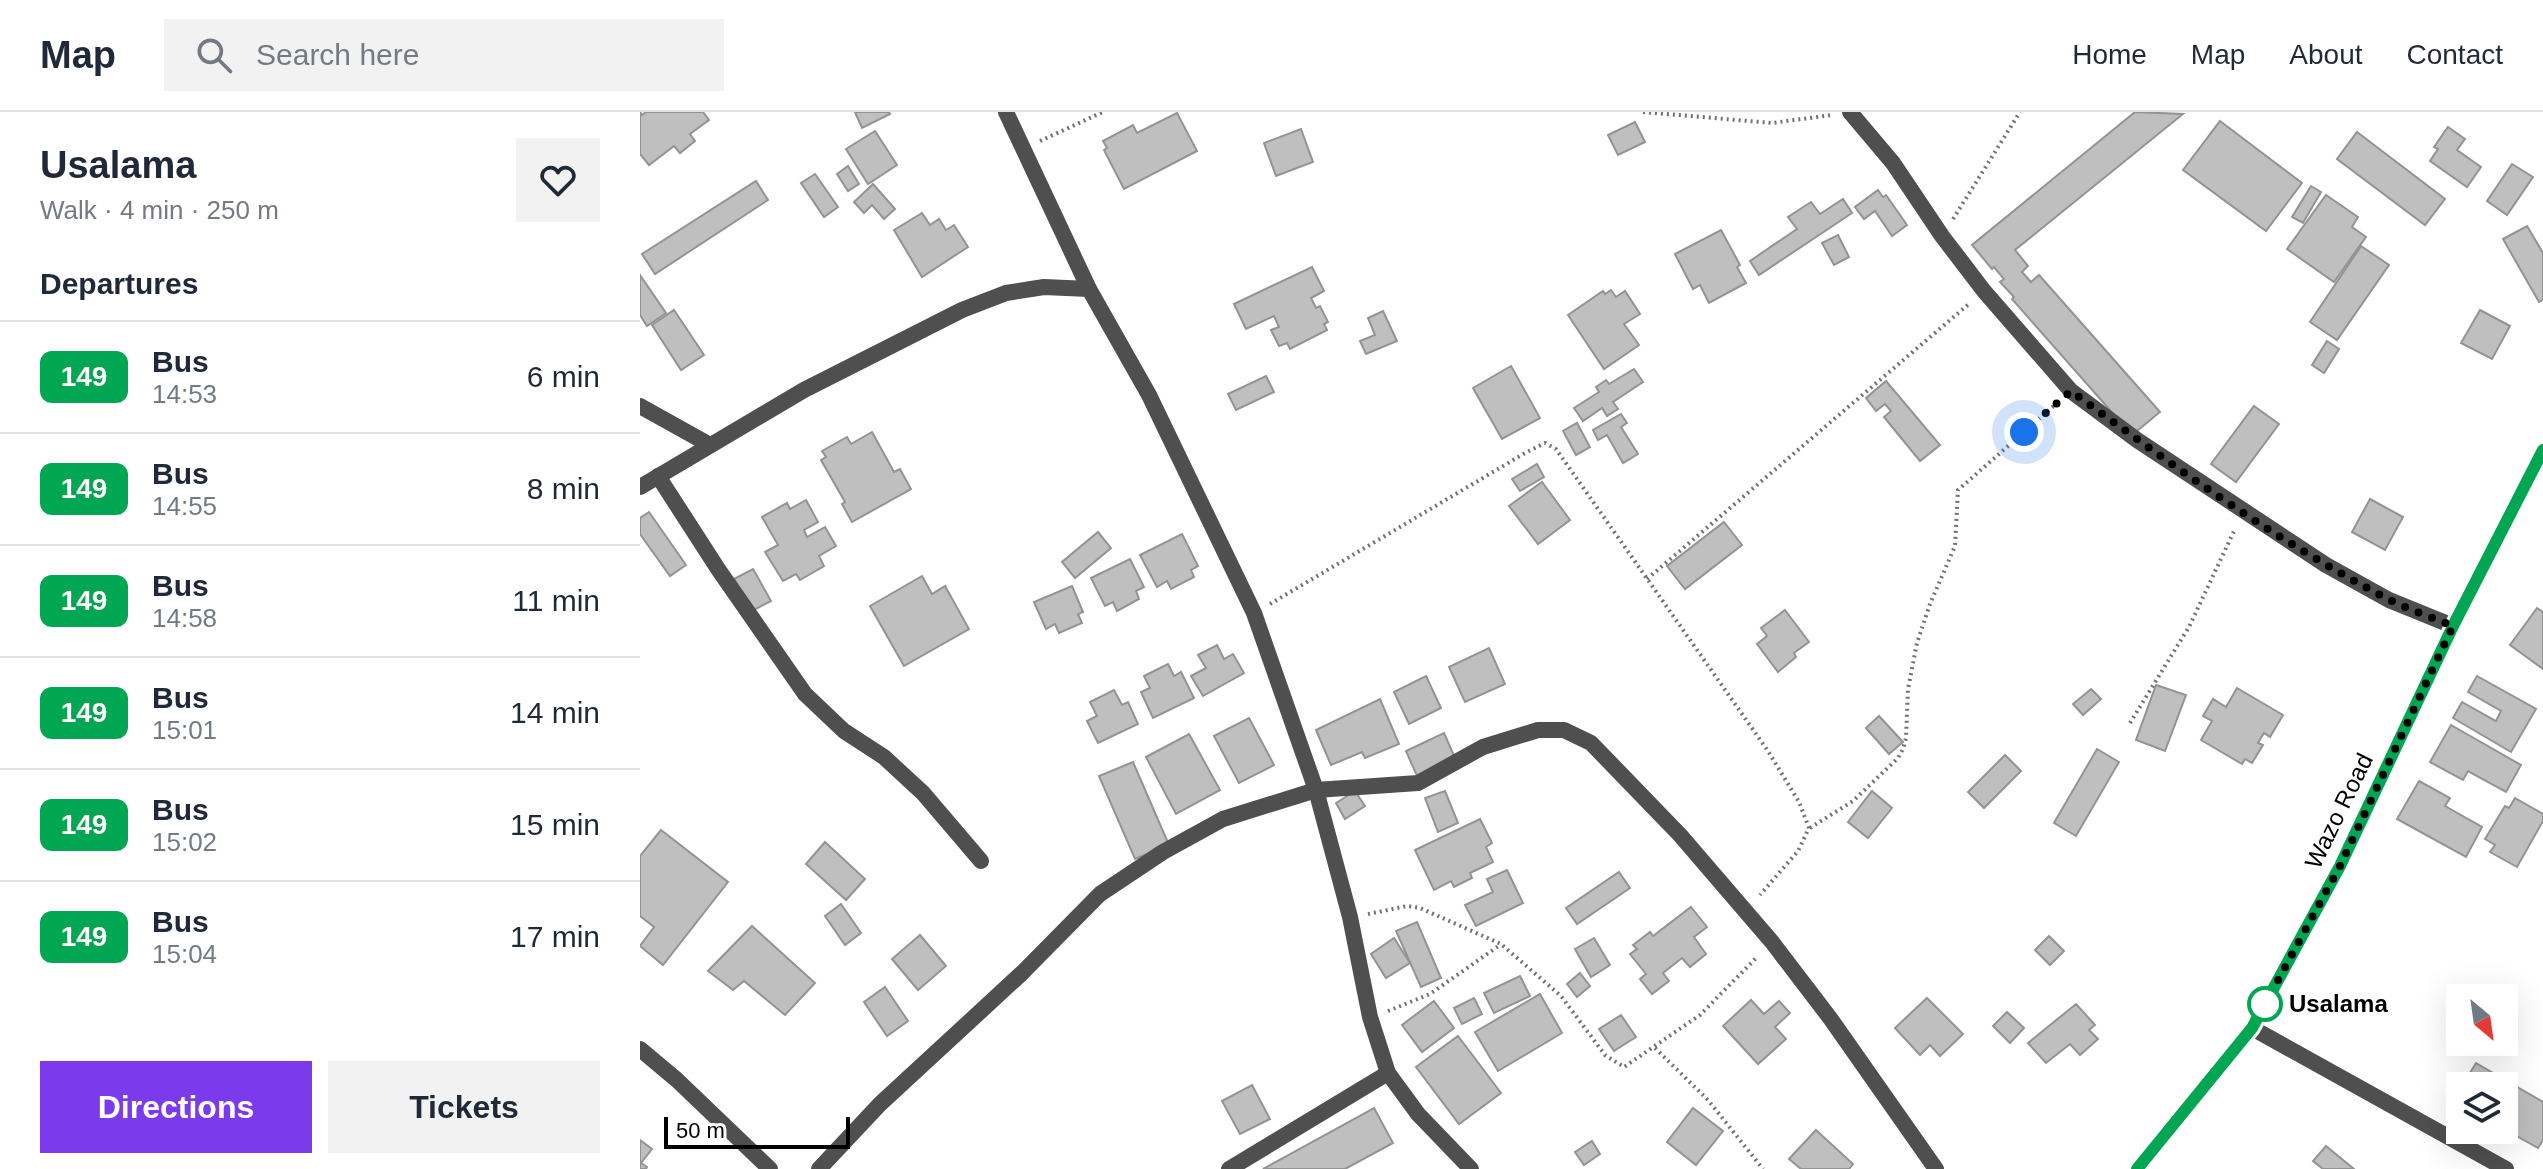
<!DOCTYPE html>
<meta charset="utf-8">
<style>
body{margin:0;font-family:Arial,sans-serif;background:#f2f2f3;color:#1f2937;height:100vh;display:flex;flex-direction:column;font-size:30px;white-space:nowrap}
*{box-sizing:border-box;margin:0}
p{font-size:26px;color:#747a83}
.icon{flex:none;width:44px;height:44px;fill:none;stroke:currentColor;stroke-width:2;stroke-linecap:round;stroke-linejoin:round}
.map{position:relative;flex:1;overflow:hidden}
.sheet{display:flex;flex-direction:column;background:#fff;width:640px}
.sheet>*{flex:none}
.badge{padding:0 16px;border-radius:12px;font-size:28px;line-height:52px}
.needle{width:52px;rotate:151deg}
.controls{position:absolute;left:1806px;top:872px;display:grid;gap:16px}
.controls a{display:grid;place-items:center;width:72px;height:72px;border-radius:0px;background:#fff;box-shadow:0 8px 32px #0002;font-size:40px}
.scale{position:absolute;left:24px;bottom:20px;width:186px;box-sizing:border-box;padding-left:8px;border:4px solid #000;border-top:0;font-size:22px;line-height:28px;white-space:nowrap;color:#000;-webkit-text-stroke:6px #fff;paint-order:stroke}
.you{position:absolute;width:40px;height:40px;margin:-20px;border:6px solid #fff;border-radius:50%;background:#1a73e8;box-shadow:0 0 0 12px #1a73e833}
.map>.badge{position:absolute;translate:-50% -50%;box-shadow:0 0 0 4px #fff}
h2{padding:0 40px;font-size:30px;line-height:72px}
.round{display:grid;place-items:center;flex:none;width:84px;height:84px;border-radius:0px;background:#f2f2f3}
.overview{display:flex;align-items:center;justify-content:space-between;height:136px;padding:0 40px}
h1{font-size:38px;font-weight:700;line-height:60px}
.cta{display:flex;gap:16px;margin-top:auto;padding:16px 40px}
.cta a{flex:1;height:92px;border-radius:0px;background:#7c3aed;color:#fff;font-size:32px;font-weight:700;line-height:92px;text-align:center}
.cta a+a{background:#f2f2f3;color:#1f2937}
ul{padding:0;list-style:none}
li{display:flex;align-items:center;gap:24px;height:112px;padding:0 40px;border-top:2px solid #e0e1e3}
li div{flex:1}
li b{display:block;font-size:30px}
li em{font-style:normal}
li .badge{min-width:88px;font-weight:700;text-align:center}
header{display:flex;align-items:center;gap:48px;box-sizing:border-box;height:112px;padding:0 40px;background:#fff;border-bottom:2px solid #e0e1e3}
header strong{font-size:38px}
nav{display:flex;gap:44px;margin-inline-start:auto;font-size:28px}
.search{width:560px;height:72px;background:#f2f2f3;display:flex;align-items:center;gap:20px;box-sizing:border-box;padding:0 28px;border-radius:0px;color:#747a83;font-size:30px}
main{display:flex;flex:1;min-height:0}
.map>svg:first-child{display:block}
.building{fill:#bfbfbf;stroke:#939393;stroke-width:2}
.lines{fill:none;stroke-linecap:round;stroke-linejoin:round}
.path{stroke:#717171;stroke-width:4;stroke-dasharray:2 4;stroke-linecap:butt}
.minor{stroke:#4f4f4f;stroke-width:16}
.secondary{stroke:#1c1c1c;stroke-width:16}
.line-casing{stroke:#fff;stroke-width:18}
.line{stroke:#00a651;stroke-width:12}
.walk{stroke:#000;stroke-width:8;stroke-dasharray:0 14.4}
.stop-dot{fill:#fff;stroke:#00a651;stroke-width:4}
.labels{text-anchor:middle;stroke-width:7;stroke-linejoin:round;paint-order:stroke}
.street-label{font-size:24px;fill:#000;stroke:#fff}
.stop-label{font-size:24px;font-weight:bold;fill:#000;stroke:#fff;text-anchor:start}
</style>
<header>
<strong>Map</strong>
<div class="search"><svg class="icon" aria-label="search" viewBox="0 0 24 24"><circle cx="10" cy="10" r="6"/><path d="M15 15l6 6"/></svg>Search here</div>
<nav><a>Home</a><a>Map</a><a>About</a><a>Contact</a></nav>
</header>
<main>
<section class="sheet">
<div class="overview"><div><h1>Usalama</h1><p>Walk · 4 min · 250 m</p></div><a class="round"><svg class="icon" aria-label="heart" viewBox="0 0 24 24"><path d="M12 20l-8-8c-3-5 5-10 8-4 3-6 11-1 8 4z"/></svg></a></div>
<h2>Departures</h2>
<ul>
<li><span class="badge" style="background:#00a651;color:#fff">149</span><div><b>Bus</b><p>14:53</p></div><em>6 min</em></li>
<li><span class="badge" style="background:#00a651;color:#fff">149</span><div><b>Bus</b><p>14:55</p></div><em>8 min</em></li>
<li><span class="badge" style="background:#00a651;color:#fff">149</span><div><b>Bus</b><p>14:58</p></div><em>11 min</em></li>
<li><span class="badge" style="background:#00a651;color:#fff">149</span><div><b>Bus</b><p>15:01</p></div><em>14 min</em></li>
<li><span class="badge" style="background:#00a651;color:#fff">149</span><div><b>Bus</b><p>15:02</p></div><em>15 min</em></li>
<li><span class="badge" style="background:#00a651;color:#fff">149</span><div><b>Bus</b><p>15:04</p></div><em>17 min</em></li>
</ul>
<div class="cta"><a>Directions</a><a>Tickets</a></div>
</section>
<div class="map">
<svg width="1903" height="1057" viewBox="0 0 1903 1057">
<rect width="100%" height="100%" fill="#fff"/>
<g class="building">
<polygon points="0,0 2,3 6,0 63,0 69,8 50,22 55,29 40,41 34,34 9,53 0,42"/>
<polygon points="215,0 249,0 250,2 222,16"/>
<polygon points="1495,0 1543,2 1375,138 1388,154 1382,160 1391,170 1399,163 1520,300 1492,323 1372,187 1374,185 1360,170 1364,167 1354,155 1352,157 1332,133"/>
<polygon points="537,1 557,39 484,77 464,38 467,36 463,29 493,13 497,21"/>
<polygon points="1580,9 1662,71 1626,119 1543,58"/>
<polygon points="995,10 1005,30 978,43 968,23"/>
<polygon points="1808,15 1825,27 1817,38 1841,55 1827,75 1790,49 1798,37 1794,35"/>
<polygon points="661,17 673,50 636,64 624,31"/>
<polygon points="235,19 257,53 228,72 206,37"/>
<polygon points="1717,20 1805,87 1785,113 1697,47"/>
<polygon points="1872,52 1893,65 1867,103 1847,89"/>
<polygon points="208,54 219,72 208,79 197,62"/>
<polygon points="175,62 198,95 184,105 161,71"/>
<polygon points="116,69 128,88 15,162 2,142"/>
<polygon points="233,72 255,97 244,107 232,93 224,101 214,90"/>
<polygon points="1671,74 1681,80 1663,111 1652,105"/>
<polygon points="1238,78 1243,85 1246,83 1267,113 1252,124 1235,99 1224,107 1215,95"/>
<polygon points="1686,83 1718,105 1712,115 1726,125 1694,170 1647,137"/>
<polygon points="1203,87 1212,101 1119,163 1110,149 1157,117 1148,105 1171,90 1180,102"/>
<polygon points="282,101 290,113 299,107 306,118 314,113 328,135 282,165 254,118"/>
<polygon points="1887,114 1903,141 1903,188 1899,190 1863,127"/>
<polygon points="1081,118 1100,153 1097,155 1106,171 1069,191 1060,173 1053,177 1035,142"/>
<polygon points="1198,123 1209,145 1194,153 1182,131"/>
<polygon points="1721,134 1749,153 1697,228 1670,210"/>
<polygon points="672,155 684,179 671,186 676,196 680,194 688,210 684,212 687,218 650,237 647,231 639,234 631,218 639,215 634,204 606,217 594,192"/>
<polygon points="0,163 26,201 7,214 0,203"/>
<polygon points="971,178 976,185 985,179 1000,202 984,212 999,233 964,257 928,203 963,179 965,182"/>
<polygon points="34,198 64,243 41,258 12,213"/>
<polygon points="1840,198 1870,214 1852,247 1821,231"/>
<polygon points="743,199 757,229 726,242 720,229 735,223 728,206"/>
<polygon points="1687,229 1699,237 1684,261 1672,253"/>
<polygon points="871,254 900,306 862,327 833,276"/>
<polygon points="994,257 1003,270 973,290 978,297 967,304 962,296 943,309 934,296 959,280 956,275 966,268 969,272"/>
<polygon points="626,264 634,280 596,298 588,282"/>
<polygon points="1246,269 1300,333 1280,349 1244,305 1251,299 1245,292 1236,299 1226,286"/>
<polygon points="1614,294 1639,312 1596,370 1571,352"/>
<polygon points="981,302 987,311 981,315 998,342 983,351 967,323 958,328 953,318"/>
<polygon points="937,311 950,335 936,343 923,319"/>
<polygon points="232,320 254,360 260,357 271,377 212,410 202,392 205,390 181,348 186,345 182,339 207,325 211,332"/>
<polygon points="897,352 904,365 880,379 872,367"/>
<polygon points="902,370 930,408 898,432 869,394"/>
<polygon points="1730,387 1763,405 1745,438 1712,420"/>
<polygon points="166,388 178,410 164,418 167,425 185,415 196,434 179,444 184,454 160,468 156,462 143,469 125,440 138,433 122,405 147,391 150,397"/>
<polygon points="9,400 46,453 30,464 0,422 0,406"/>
<polygon points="1084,410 1102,433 1045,477 1027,454"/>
<polygon points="458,420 471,436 435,466 422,450"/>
<polygon points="542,422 558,454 551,458 554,465 531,477 527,469 517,475 500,443"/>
<polygon points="490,447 504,475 496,479 499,487 477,499 473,490 465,494 451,466"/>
<polygon points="113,457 131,489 112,499 94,467"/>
<polygon points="282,464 292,482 305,474 329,517 264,554 230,494"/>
<polygon points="432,474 443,500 438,502 442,511 419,521 415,512 406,517 394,490"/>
<polygon points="1897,496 1903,500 1903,557 1870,533"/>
<polygon points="1145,498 1169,530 1154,541 1156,545 1138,560 1117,532 1127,524 1121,516"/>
<polygon points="577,533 584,547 593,542 604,561 563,584 551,564 566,556 558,543"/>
<polygon points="849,536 865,572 825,590 809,555"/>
<polygon points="528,552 534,564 541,560 554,586 513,606 501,580 510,576 504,564"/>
<polygon points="786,564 801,596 769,612 754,580"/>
<polygon points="1837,564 1896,597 1871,640 1813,606 1822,590 1856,609 1861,599 1828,580"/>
<polygon points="1516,573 1546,583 1525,639 1496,628"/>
<polygon points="1597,576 1643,603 1630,625 1624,621 1618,631 1623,633 1612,651 1605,647 1602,652 1561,628 1572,609 1563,604 1573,587 1586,595"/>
<polygon points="1451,577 1461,587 1443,603 1433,592"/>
<polygon points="474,578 482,593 488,590 498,612 458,631 447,609 457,604 450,590"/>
<polygon points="740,587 759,632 725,646 722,640 691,653 676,618"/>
<polygon points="1239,604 1263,630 1249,642 1226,616"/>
<polygon points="609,606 634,653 599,671 574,624"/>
<polygon points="1811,613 1881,653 1866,680 1828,659 1823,668 1790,650"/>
<polygon points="804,621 815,646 777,664 766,639"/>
<polygon points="549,622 580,678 536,702 506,645"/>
<polygon points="1457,637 1479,650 1436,724 1414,711"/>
<polygon points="1365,643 1381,659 1344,696 1328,680"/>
<polygon points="493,650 529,733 495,747 459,664"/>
<polygon points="1779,669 1810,686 1805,694 1842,715 1826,745 1757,707"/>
<polygon points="715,679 725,694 705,707 696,691"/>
<polygon points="805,679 818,711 798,720 785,686"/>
<polygon points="1232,679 1252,696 1228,726 1208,710"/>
<polygon points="1875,686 1903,702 1903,709 1877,755 1850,740 1855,733 1845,727 1865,694 1869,696"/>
<polygon points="840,707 852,731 846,735 853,750 830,761 832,766 814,775 811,769 794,778 775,738"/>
<polygon points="21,718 88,770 23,853 0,834 14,815 0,804 0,744"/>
<polygon points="185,730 225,767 206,788 166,752"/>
<polygon points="867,758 883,791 836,814 825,793 853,780 847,767"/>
<polygon points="979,760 990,776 937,812 926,796"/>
<polygon points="201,792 221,821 205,833 185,804"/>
<polygon points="1051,795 1067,815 1054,825 1066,842 1050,855 1042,846 1023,861 1029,869 1012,882 1000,867 1006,862 990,842 997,837 993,833 1010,820 1013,824"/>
<polygon points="777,810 801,866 781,875 756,819"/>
<polygon points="112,814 175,871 145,903 104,869 93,878 68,859"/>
<polygon points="280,823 306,854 278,878 252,847"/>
<polygon points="1409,824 1424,839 1410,853 1395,838"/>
<polygon points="754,826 770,851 746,866 731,842"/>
<polygon points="954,826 970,853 951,865 935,837"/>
<polygon points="940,861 950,874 937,885 927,872"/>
<polygon points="880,864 890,884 854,901 844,881"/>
<polygon points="245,875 268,909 247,924 224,890"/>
<polygon points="900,882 922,921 858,959 835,920"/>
<polygon points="834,886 842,902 822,912 814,896"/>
<polygon points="1287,886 1323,922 1300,944 1290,933 1280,943 1255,916"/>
<polygon points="1111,888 1124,902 1139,889 1150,901 1135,915 1146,927 1118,952 1083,914"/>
<polygon points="794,889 814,916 782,940 762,913"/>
<polygon points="1436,892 1455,913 1449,918 1458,927 1440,943 1430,932 1406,951 1388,931"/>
<polygon points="1367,900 1384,916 1370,931 1353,914"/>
<polygon points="981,903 996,925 974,939 959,917"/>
<polygon points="818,924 861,981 819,1012 776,955"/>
<polygon points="1836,951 1903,990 1903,1028 1898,1036 1864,1017 1864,974 1822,974"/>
<polygon points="612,973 630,1007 600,1022 582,989"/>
<polygon points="734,996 753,1031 705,1057 623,1057"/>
<polygon points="1053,996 1083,1019 1056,1053 1027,1030"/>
<polygon points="1176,1018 1213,1052 1209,1057 1161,1057 1149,1047"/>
<polygon points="0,1028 12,1037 1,1051 7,1055 6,1057 0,1057"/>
<polygon points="952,1029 960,1042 944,1053 935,1040"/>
<polygon points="1686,1034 1714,1057 1683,1057 1673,1049"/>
</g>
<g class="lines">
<g class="path">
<polyline points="1003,0 1132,11 1192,3"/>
<polyline points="400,29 463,0"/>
<polyline points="1313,107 1380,0"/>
<polyline points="1007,467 1330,191"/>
<polyline points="630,492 885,341 905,331 916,337 1128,639 1159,690 1169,716 1158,739 1120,783"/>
<polyline points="1490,611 1549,515 1595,417"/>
<polyline points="1170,716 1213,689 1258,646 1263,637 1266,626 1268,577 1277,531 1290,492 1315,434 1318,378 1417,291"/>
<polyline points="728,802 767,794 780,796 861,832 921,884 965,943 984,955 1060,903 1117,845"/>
<polyline points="748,899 790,882 860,833"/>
<polyline points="1015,936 1068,988 1123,1057"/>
</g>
<g class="minor">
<polyline points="366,0 449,177 509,283 614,501 676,678 710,805 730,905 748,961 778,1002 831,1057"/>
<polyline points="1210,0 1253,51 1302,124 1344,179 1431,279 1497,328 1686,453 1749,488 1813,514"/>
<polyline points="0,294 70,333"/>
<polyline points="18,364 78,457 165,582 204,619 244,645 283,681 341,749"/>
<polyline points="0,375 164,278 322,198 366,181 404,175 449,177"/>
<polyline points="1612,916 1866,1057"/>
<polyline points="0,937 37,968 130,1057"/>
<polyline points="179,1057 240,992 382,861 460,782 523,740 583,707 676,678 778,671 843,635 898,618 924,618 951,631 1040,723 1132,830 1190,906 1296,1057"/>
<polyline points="589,1057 748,961"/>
</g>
<polyline class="secondary" points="1497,1057 1612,916 1700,754 1813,514 1903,338"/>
</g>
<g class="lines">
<defs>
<polyline id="line" points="1497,1057 1612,916 1700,754 1813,514 1903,338"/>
</defs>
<use href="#line" class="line-casing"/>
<use href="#line" class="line"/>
<path class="walk" d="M1384,320L1431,279C1532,353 1635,428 1746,486C1767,497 1791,505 1813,514L1700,754L1625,892"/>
</g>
<circle class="stop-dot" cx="1625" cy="892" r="16"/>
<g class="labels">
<g class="street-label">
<text transform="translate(1699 699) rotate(-64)" y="8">Wazo Road</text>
</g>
<g class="stop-label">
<text x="1649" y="900">Usalama</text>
</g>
</g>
</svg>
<div class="controls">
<a><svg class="needle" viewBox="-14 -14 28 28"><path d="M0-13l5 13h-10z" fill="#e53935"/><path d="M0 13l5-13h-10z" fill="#747a83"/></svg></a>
<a><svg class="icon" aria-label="layers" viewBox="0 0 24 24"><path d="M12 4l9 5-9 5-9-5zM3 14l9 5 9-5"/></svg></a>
</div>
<div class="scale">50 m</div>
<div class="you" style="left:1384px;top:320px"></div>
</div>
</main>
